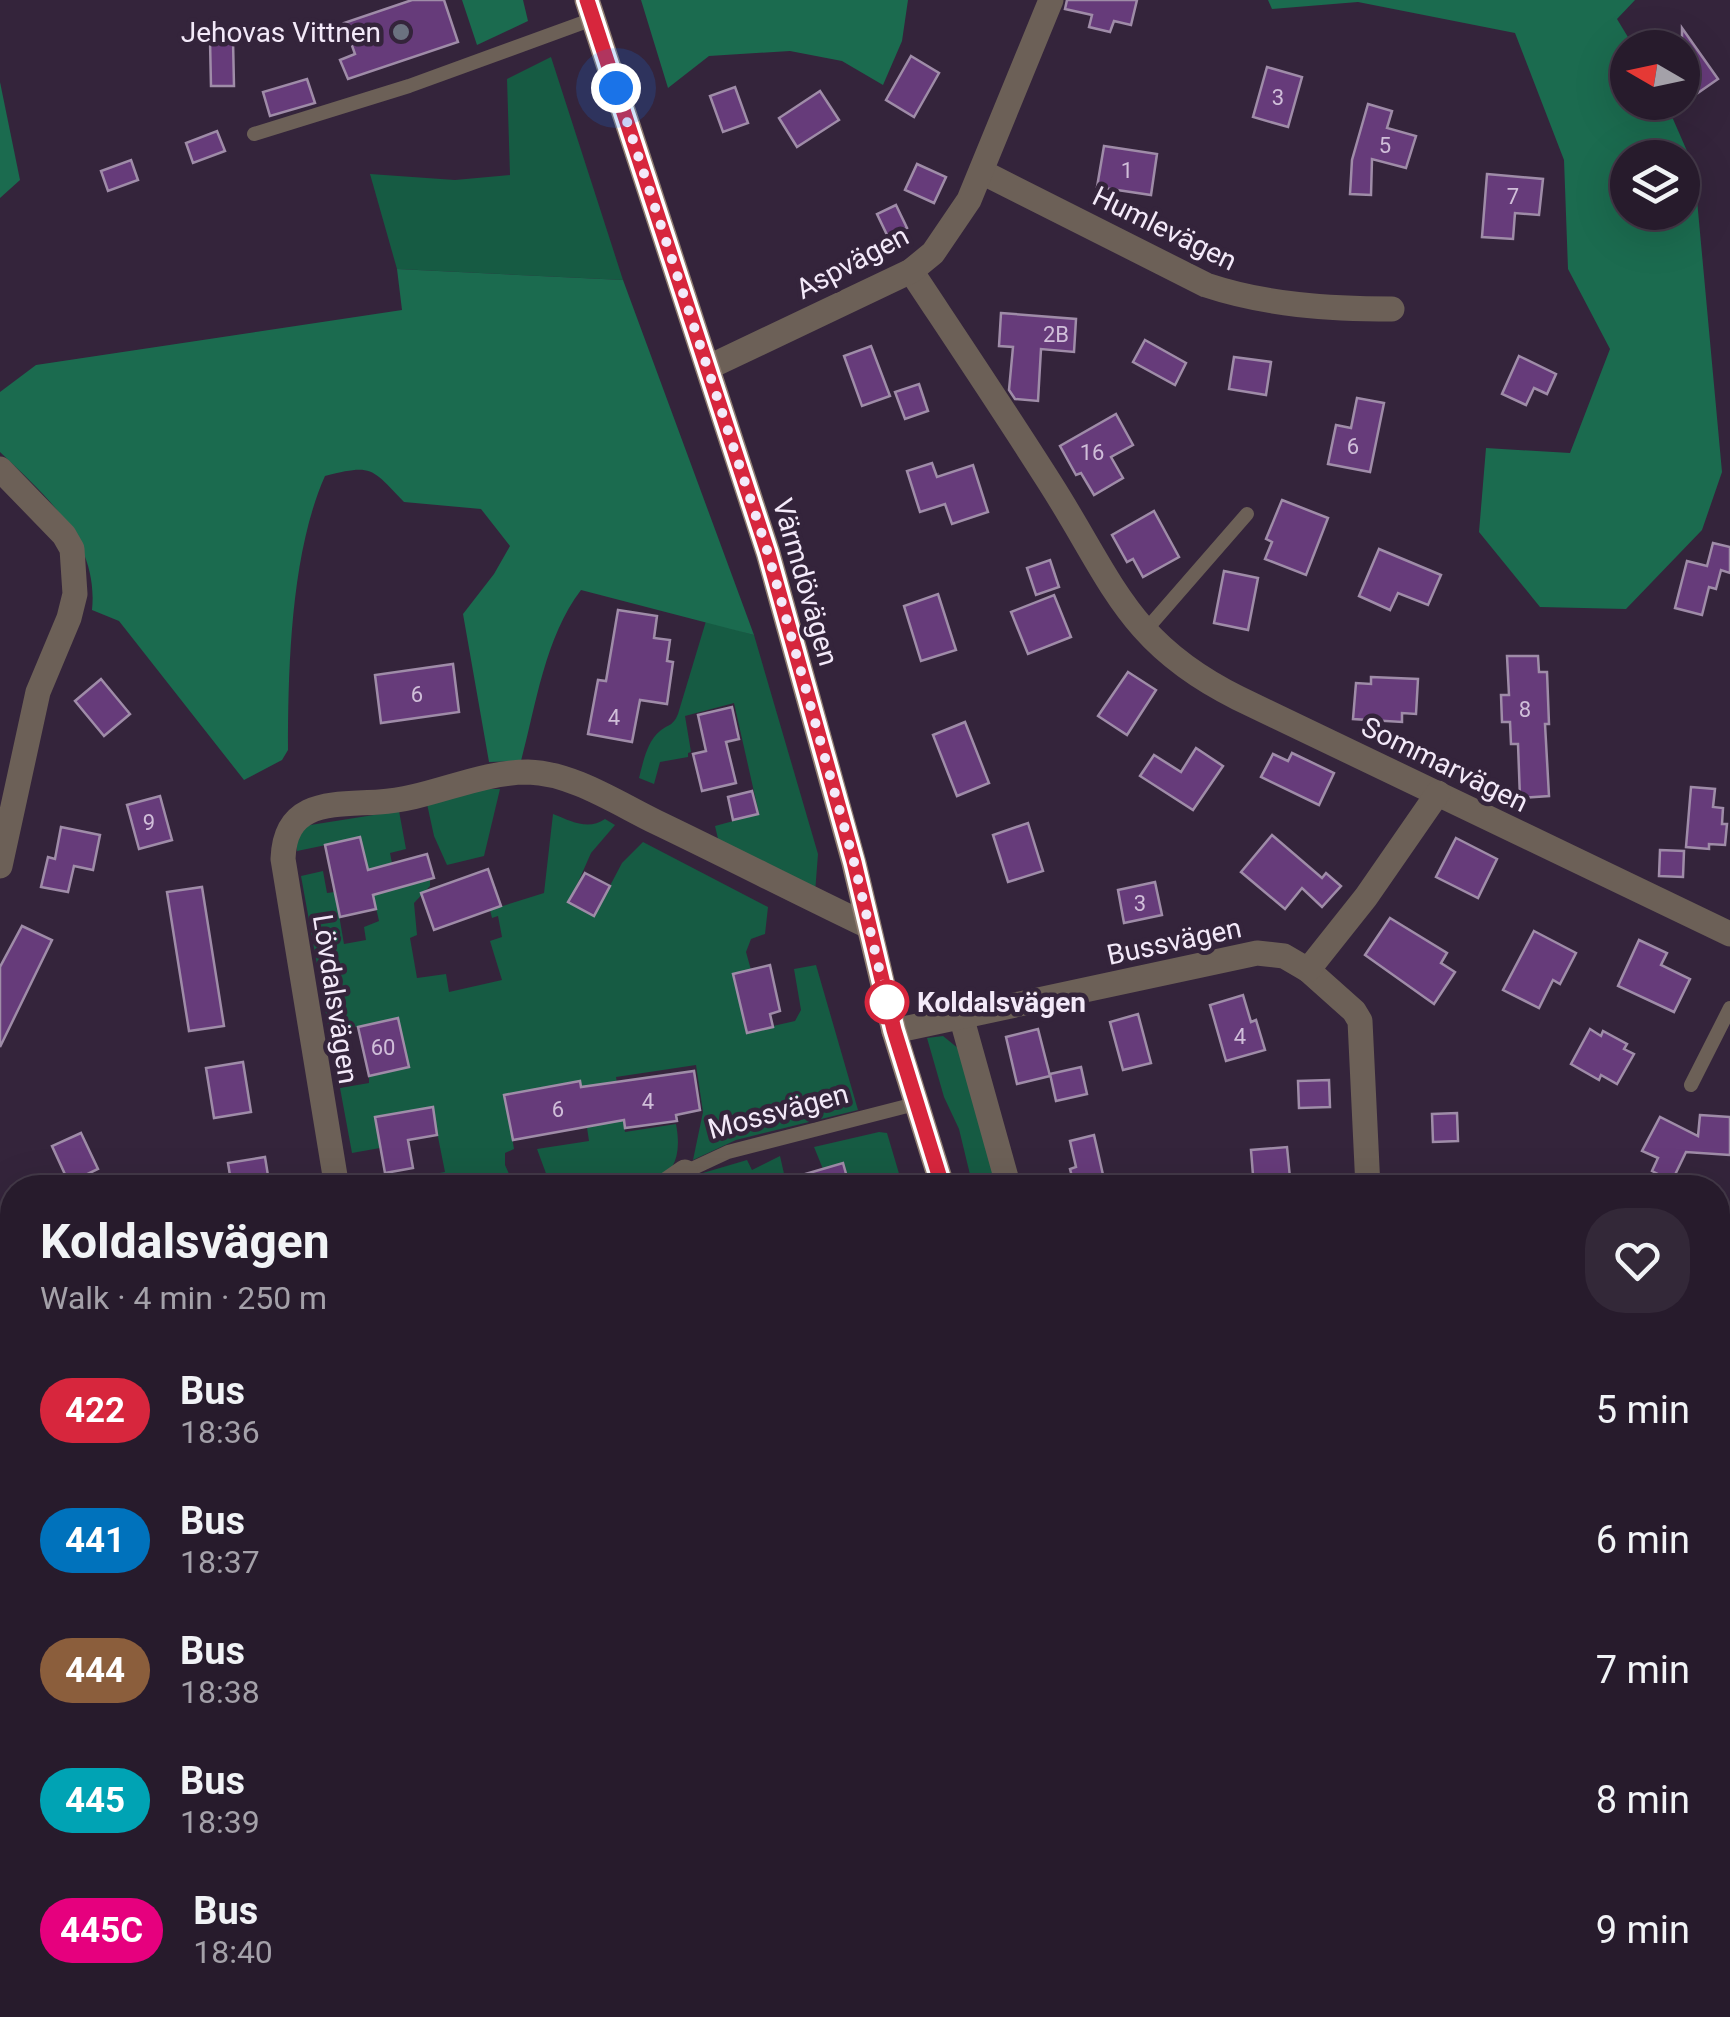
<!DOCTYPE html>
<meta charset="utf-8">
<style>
body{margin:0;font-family:Roboto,sans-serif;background:#332838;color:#f1f3f6;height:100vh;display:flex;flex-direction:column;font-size:38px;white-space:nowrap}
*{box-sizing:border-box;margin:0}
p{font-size:32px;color:#a4a1a9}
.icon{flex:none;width:55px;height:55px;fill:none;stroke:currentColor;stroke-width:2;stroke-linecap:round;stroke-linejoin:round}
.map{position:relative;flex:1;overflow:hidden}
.side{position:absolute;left:0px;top:1175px;width:1730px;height:842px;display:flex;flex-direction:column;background:#271b2c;border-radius:40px 40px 0 0;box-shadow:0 10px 40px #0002,0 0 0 2px #433948}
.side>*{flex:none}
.badge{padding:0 20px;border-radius:32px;font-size:35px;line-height:65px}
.needle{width:65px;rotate:279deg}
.buttons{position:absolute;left:1610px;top:30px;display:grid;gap:20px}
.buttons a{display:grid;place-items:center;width:90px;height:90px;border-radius:50%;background:#271b2c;box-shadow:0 10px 40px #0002,0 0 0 2px #433948;font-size:50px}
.you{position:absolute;width:50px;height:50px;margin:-25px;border:8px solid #fff;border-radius:50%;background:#1a73e8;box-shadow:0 0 0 15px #1a73e833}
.map>.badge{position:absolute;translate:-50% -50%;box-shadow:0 0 0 5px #fff}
.round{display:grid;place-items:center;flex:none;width:105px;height:105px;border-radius:40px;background:#332838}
.head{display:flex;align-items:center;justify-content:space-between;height:170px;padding:0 40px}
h1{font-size:48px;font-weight:700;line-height:75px}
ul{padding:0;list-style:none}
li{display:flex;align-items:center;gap:30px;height:130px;padding:0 40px}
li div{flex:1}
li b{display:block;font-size:38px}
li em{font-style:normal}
li .badge{min-width:110px;font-weight:700;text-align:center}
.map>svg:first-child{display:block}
.green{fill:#165b43}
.forest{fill:#1b6b4f;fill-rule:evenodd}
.building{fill:#663b7a;stroke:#9f8ca8;stroke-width:2.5}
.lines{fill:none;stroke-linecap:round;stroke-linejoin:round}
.service{stroke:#6c6057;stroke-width:14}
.minor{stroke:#6c6057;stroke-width:25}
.secondary{stroke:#907d70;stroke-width:25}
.line-casing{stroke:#fff;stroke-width:22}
.line{stroke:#d7263d;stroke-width:15}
.walk{stroke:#f3e9f9;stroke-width:10;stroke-dasharray:0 18}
.worship-dot{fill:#6b7280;stroke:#34243b;stroke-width:4}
.stop-dot{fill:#fff;stroke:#d7263d;stroke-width:5}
.labels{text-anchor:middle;stroke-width:9;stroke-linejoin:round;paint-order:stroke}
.number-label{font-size:22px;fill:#d0bed9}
.poi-label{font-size:28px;fill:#f3e9f9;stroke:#34243b;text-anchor:end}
.street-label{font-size:28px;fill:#f3e9f9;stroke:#34243b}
.stop-label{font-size:28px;font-weight:bold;fill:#f3e9f9;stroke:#34243b;text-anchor:start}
</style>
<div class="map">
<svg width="1730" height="2017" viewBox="0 0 1730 2017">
<rect width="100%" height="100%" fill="#34243b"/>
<g class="green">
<polygon points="551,57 623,280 397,269 370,174 455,180 510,175 507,79"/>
<path d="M706,621L754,635L818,854L815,893L719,843L715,826L759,814L734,703L685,716L691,752L688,753V757L660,762L654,784L639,778C643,763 647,741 660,731C669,724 673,726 678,714Z"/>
<polygon points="480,789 500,789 484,856 447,865 434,836 427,804"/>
<path d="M399,811L406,849L390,853L392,863L401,861L407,885L430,879V886L414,903L417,935L410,938L417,978L446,974L449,992L502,980L490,941L502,937L498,916L492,918L490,910L544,893L553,814C571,821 588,831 605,819L615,825L591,853L569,903L594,916L622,863L643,842L768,907L765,934L751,939L746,952L751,970L733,974L746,1032L795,1021L801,1010L794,969L816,965L858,1110L736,1140L693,1160L703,1112L696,1065L616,1077L625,1132L676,1124C692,1207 605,1187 551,1187L537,1149L589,1141L580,1081L505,1095L514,1149L505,1153V1165L515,1187H360L445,1172L432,1107L376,1117L380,1148L352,1153L340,1088L369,1083V1076L408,1066L398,1018L345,1029L353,1072L337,1075L301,876L323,871L327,893L335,892L344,944L366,940L364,927L379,921L360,838L297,851L296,831L304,826Z"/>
<polygon points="943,1036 959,1049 999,1187 973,1187 959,1129 944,1097 927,1038"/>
<polygon points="879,1132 887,1133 903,1187 850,1187 843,1163 823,1169 814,1147"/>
<polygon points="780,1156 787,1187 673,1188 696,1175 747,1160 752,1170"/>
</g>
<g class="forest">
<polygon points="462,0 523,0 528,21 477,45"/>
<polygon points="641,0 908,0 902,41 883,85 842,61 790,51 709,56 668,88"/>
<path d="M1268,0H1635L1617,19L1634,47L1628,48V102L1666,103L1694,167L1722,472L1702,530L1626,609L1540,607L1479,532L1486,448L1570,453L1610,349L1568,269L1564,160L1515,33L1358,2L1272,9ZM1628,158H1682V212H1628Z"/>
<polygon points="0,82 20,180 0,198"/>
<path d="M397,269L623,280L754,635L581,590C545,637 536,705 521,761L489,762L463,614L494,574L510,546L481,509L404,502C371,468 373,464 325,476C291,552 288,667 288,750L282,760L244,780L119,621L92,610C99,541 46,496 0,452V392L36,365L402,310Z"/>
<polygon points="12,1342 12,2005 222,2005 223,2017 0,2017 0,1349"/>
<polygon points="1730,1847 1730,1951 1718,1935 1718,1853"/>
<polygon points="549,2005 762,2005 761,2017 556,2017"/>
</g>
<g class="building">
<polygon points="412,0 444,0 458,42 348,79 340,60 355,54 344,23"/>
<polygon points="1067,0 1137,0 1131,25 1114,21 1110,32 1089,27 1092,15 1065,9"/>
<polygon points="1682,28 1718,79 1692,97 1682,84"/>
<polygon points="210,40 233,40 234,86 211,86"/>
<polygon points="911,56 939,73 914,117 886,100"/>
<polygon points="1267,67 1302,77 1288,127 1253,117"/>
<polygon points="307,79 315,103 270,116 263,92"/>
<polygon points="735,87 748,123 723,132 710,96"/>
<polygon points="820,91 839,120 797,147 779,118"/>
<polygon points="1368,104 1392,111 1387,128 1416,136 1406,168 1372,159 1371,195 1350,194 1352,160"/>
<polygon points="217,131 225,151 193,163 186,143"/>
<polygon points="1104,146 1157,154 1151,195 1097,187"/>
<polygon points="131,160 138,180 108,191 101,171"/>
<polygon points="917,164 946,177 934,203 905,190"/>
<polygon points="1487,174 1543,179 1539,215 1515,213 1513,239 1482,237"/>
<polygon points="896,205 907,228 888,237 877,214"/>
<polygon points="1001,313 1076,319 1074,352 1041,349 1038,401 1015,399 1009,390 1013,347 999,346"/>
<polygon points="1145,340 1186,363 1175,385 1133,362"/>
<polygon points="871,346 890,396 862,406 844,356"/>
<polygon points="1519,356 1556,374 1547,394 1534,388 1526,405 1502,394"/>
<polygon points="1234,357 1271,362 1266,395 1229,389"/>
<polygon points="919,384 928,411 905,419 895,392"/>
<polygon points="1357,398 1384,403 1370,472 1328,464 1336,425 1351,428"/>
<polygon points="1116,414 1133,445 1111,457 1123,478 1094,495 1081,473 1076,475 1060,446"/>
<polygon points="932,463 937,477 973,465 988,512 952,524 945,504 920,512 907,471"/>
<polygon points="1282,500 1328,518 1306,575 1265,559 1272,542 1266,539"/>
<polygon points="1154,511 1179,557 1143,577 1133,559 1127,562 1112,535"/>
<polygon points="1713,543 1730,547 1730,573 1721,570 1716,589 1709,587 1702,615 1675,608 1687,561 1707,566"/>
<polygon points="1379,549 1441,575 1428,605 1398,593 1390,610 1359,596"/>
<polygon points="1050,560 1059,587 1036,595 1027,568"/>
<polygon points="1224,571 1258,578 1248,630 1214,623"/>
<polygon points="938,594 956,650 921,661 904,606"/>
<polygon points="1054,595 1071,637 1028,654 1011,612"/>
<polygon points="618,610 657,616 654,638 670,640 667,661 673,662 667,704 640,700 632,742 588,734 598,680 606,681"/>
<polygon points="1507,656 1538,656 1539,672 1547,672 1549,724 1545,724 1549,796 1520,798 1518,744 1511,744 1510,722 1502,722 1501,695 1509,695"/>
<polygon points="453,664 459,712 381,723 375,675"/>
<polygon points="1128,672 1156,690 1127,735 1098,716"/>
<polygon points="1371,677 1418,679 1416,714 1402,713 1402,722 1353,719 1356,683 1371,684"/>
<polygon points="101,679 130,714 104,736 75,701"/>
<polygon points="732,707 739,739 726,742 736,783 702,791 693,754 706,751 698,715"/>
<polygon points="965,722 989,783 957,796 933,735"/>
<polygon points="1196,748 1223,766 1193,810 1140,776 1154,755 1181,772"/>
<polygon points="1292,753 1334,773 1319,805 1261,777 1273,754 1288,761"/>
<polygon points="1691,787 1715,789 1713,807 1723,808 1722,824 1727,824 1725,845 1709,844 1709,849 1686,847"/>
<polygon points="752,791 758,814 733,820 728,797"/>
<polygon points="160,796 172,840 139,849 127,805"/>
<polygon points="1028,823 1043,871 1008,882 993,835"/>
<polygon points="61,827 100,835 93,870 74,866 68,892 41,887 48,857 55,859"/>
<polygon points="1272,835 1322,878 1326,873 1341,886 1322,907 1302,888 1285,909 1241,872"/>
<polygon points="360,837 368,870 427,854 434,878 373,895 376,909 340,917 325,845"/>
<polygon points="1456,838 1497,859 1478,898 1436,877"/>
<polygon points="1660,850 1684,851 1683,877 1659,876"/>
<polygon points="488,869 501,906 434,930 421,893"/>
<polygon points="585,873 610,886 594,916 568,902"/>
<polygon points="1155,882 1162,915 1124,923 1118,890"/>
<polygon points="202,887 224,1026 189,1031 167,892"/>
<polygon points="1390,918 1447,953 1441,963 1455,972 1434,1004 1365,955"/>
<polygon points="22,926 52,940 0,1047 0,967"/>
<polygon points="1534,931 1576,953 1560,984 1553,980 1539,1008 1503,990"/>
<polygon points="1639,940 1667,953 1661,965 1690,979 1674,1012 1618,986"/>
<polygon points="770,965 780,1011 770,1014 773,1027 747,1033 733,974"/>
<polygon points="1243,995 1251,1022 1256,1020 1265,1050 1226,1061 1210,1005"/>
<polygon points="1138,1014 1151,1063 1123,1070 1110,1022"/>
<polygon points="398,1018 409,1067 369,1076 358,1027"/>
<polygon points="1038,1029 1050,1076 1017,1084 1006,1037"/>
<polygon points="1590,1029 1601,1036 1603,1031 1627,1044 1624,1049 1634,1054 1617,1084 1601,1075 1599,1080 1571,1064"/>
<polygon points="243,1062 251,1112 214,1118 206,1068"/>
<polygon points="1081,1067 1087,1094 1056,1101 1050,1074"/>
<polygon points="694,1071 700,1110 676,1115 677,1121 625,1128 624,1120 513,1140 504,1095 580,1081 581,1087"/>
<polygon points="1329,1080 1330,1107 1299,1108 1298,1081"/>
<polygon points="433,1107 437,1135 408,1140 413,1168 385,1173 375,1117"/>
<polygon points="1457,1113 1458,1141 1433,1142 1432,1114"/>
<polygon points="1700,1115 1730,1117 1730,1155 1686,1152 1672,1181 1652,1171 1658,1158 1642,1151 1660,1117 1698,1136"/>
<polygon points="81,1133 98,1169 69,1183 52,1146"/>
<polygon points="1094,1135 1106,1188 1075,1188 1070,1169 1076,1167 1070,1141"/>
<polygon points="1287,1147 1291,1188 1254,1188 1251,1150"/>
<polygon points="265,1157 270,1188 232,1188 228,1163"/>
<polygon points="843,1163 850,1188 779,1188 778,1182"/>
</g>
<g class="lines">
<g class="service">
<polyline points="254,134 409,86 593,19"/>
<polyline points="1145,631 1247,514"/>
<polyline points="1691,1085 1730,1008"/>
<polyline points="685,1172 728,1152 915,1104"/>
<polyline points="1017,2005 1022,2017"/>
</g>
<g class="minor">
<path d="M982,172L1206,285C1266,305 1329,309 1392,309"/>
<path d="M911,271C958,342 1005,412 1050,483C1112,580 1127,643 1238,698L1730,934"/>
<polyline points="709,367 911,271 933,253 969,200 1051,0"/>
<polyline points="0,469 64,535 72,549 75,594 69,618 38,692 0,866"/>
<polyline points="1308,970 1354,1011 1360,1021 1368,1188"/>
<polyline points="961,1016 1009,1188"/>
<polyline points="894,1031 1257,953 1284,956 1308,970 1366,897 1438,793"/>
<path d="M337,1188L283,859C285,799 333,805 379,802C430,799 477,772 528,772C572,773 617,803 656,822C727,856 797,892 868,926"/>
<polyline points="662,1188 685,1172"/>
<polyline points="1718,1829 1730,1821"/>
<polyline points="432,2005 434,2017"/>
<polyline points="892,2005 892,2017"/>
<polyline points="1268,2005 1273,2017"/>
<polyline points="1453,2017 1459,2005"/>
</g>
<g class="secondary">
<polyline points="587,0 768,553 854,863 894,1031 943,1188"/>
<polyline points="1206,2005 1212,2017"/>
</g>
</g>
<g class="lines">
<defs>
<polyline id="line" points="587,0 768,553 854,862 894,1030 943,1188"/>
</defs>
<use href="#line" class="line-casing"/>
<use href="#line" class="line"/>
<polyline class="walk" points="616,88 768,553 854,862 887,1002"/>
</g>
<circle class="worship-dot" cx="401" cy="32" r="10"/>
<circle class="stop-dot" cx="887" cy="1002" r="20"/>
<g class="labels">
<g class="number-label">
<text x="1278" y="105">3</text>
<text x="1385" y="153">5</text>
<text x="1127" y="178">1</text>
<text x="1513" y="204">7</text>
<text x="1056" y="342">2B</text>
<text x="1353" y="454">6</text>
<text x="1092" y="460">16</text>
<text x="417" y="702">6</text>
<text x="1525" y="717">8</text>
<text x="614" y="725">4</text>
<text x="149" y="830">9</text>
<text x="1140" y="911">3</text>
<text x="1240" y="1044">4</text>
<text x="383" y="1055">60</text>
<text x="648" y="1109">4</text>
<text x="558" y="1117">6</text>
</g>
<g class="poi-label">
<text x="381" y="42">Jehovas Vittnen</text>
</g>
<g class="street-label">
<text transform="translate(1165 228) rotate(26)" y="10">Humlevägen</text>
<text transform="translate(852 262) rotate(-28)" y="10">Aspvägen</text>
<text transform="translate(806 582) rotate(74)" y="10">Värmdövägen</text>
<text transform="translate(1445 764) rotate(26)" y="10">Sommarvägen</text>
<text transform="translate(1174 941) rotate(-12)" y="10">Bussvägen</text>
<text transform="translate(336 999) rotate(81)" y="10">Lövdalsvägen</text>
<text transform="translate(778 1111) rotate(-15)" y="10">Mossvägen</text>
</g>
<g class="stop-label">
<text x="917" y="1012">Koldalsvägen</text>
</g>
</g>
</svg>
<div class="buttons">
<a><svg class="needle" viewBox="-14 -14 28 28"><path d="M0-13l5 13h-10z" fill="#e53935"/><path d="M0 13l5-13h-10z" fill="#a4a1a9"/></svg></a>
<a><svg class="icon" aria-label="layers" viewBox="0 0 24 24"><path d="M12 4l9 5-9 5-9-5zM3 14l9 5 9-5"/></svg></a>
</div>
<div class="you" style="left:616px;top:88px"></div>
<section class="side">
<div class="head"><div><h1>Koldalsvägen</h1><p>Walk · 4 min · 250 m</p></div><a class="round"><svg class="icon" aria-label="heart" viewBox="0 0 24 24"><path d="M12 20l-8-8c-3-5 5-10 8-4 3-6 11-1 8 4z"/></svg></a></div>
<ul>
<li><span class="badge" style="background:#d7263d;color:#fff">422</span><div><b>Bus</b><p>18:36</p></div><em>5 min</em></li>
<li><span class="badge" style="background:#0072bc;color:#fff">441</span><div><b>Bus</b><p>18:37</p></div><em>6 min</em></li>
<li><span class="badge" style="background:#8b5e3c;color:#fff">444</span><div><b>Bus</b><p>18:38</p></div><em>7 min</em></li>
<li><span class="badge" style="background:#00a3b4;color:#fff">445</span><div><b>Bus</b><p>18:39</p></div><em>8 min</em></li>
<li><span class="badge" style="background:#e6007e;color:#fff">445C</span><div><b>Bus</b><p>18:40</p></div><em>9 min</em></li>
</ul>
</section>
</div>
